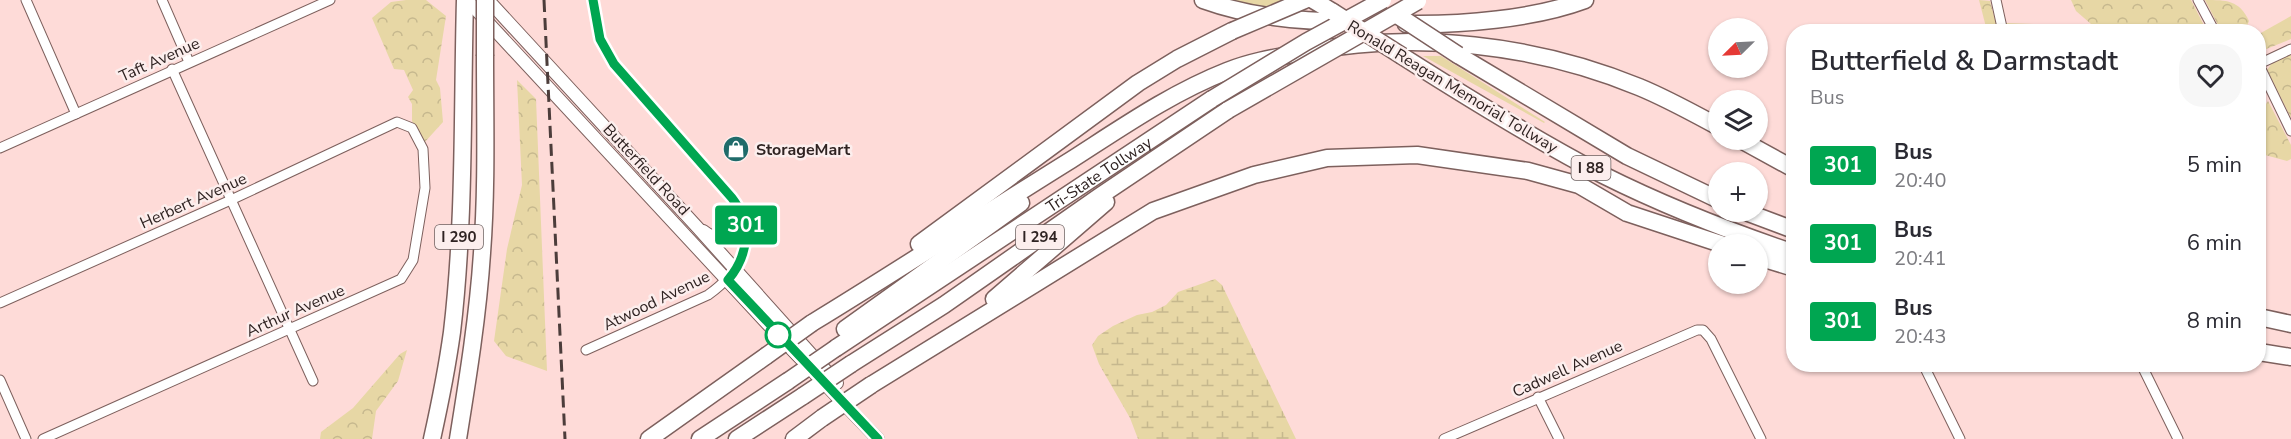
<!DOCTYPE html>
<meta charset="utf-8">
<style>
body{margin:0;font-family:"Nunito Sans",sans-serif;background:#f7f7f7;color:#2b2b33;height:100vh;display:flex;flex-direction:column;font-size:22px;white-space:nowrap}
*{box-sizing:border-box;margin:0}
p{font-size:20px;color:#7c7c81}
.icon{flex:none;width:33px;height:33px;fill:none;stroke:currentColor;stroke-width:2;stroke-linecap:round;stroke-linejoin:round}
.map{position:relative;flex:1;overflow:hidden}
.panel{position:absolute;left:1786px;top:24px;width:480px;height:348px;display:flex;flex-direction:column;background:#fff;border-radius:24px;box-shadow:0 2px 4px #0004}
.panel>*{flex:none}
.badge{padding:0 12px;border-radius:4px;font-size:21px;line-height:39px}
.needle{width:39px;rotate:246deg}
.buttons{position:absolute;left:1708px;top:18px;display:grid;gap:12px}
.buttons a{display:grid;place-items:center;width:60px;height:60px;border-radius:50%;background:#fff;box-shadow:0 2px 4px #0004;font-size:30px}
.map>.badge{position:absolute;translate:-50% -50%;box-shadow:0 0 0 3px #fff}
.round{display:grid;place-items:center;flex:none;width:63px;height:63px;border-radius:24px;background:#f7f7f7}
.overview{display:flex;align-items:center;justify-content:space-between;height:102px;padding:0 24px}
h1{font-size:28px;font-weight:600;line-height:45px}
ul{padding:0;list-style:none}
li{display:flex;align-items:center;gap:18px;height:78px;padding:0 24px}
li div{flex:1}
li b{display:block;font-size:22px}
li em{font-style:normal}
li .badge{min-width:66px;font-weight:700;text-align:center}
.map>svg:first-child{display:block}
.grass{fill:#e7d7a5}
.forest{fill:url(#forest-crowns)}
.wetland{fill:url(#wetland-marsh)}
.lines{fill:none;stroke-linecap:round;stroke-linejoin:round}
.street-casing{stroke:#7d605d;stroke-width:11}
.secondary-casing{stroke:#7d605d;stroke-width:14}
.highway-casing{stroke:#7d605d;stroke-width:19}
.street{stroke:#fff;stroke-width:9}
.secondary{stroke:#fff;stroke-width:12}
.highway{stroke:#fff;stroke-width:16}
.rail{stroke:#4c3d3b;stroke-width:3;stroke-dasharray:12 6;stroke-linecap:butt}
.highway-bridge-casing{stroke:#7d605d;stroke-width:19;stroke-linecap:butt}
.highway-bridge{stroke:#fff;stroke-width:16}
.line-casing{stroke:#fff;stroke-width:14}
.line{stroke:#00a651;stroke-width:9}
.stop-dot{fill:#fff;stroke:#00a651;stroke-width:3}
.labels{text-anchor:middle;stroke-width:5;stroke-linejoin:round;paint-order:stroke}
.shield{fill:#fceeed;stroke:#6c605f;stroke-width:1.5}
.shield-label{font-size:15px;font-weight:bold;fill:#2f2322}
.street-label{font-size:16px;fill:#2f2322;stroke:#fceeed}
.poi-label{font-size:16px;font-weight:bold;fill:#2f2322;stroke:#fceeed;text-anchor:start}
</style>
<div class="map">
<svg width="2291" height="439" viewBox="0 0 2291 439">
<defs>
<pattern id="forest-crowns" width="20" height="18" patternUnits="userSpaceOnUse" patternTransform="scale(1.5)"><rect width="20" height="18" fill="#e7d7a5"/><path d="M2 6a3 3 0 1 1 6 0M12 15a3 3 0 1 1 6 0" fill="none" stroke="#c6b88e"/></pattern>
<pattern id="wetland-marsh" width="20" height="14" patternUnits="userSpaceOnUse" patternTransform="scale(1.5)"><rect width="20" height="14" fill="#e7d7a5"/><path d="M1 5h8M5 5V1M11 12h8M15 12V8" fill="none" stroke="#c6b88e"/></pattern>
</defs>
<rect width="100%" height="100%" fill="#fedbd8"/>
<g class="grass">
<polygon points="1228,0 1284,0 1260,9"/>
<polygon points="1423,56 1441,56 1545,122 1544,123"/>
</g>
<g class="forest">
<polygon points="406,0 426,0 446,16 436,80 440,88 443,122 424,143 412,121 412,104 408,97 413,90 404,70 394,69 372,18 391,2"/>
<polygon points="1979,0 1990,1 1998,31 1987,31"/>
<polygon points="2071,0 2191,0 2207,31 2106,31 2091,24 2076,11"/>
<path d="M2205,0C2227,0 2239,0 2249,21L2245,31H2221Z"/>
<polygon points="2291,16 2291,39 2259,52 2259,34"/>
<polygon points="2006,23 2034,24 2056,31 2008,31"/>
<polygon points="2291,54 2291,118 2267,70 2272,63"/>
<polygon points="517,80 536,99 547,371 506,356 494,341 507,249 522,185"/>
<polygon points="2268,101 2291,145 2291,159 2287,161 2265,155 2260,113"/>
<polygon points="407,350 398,381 376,411 372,439 320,439 321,432 353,408 400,354"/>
</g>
<polygon class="wetland" points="1215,279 1222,285 1296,439 1138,439 1130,418 1099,364 1092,345 1098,336 1113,326 1137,315 1152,312 1166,305 1178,292"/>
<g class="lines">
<defs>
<g id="street">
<polyline points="26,0 76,114"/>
<polyline points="162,0 189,62"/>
<polyline points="1996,0 2003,32"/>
<polyline points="2198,0 2215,32"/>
<polyline points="2259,64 2291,49"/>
<polyline points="2259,65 2291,131"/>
<polyline points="172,69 313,381"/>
<polyline points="0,148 330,0"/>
<polyline points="0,303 233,199 397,122 412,128 423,149 425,188 413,260 401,279 43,439"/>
<path d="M586,350L708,295C742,271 760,234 732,198L613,64L600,39L593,0"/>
<polyline points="1923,364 1960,439"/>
<polyline points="2143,368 2178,439"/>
<polyline points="0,380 26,439"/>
<polyline points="1538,397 1559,439"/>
<polyline points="1444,439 1697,330 1703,330 1711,339 1761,439"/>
</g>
<g id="secondary">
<polyline points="467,0 775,332 878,439"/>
<polyline points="488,0 698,228 837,383"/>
<polyline points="703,231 710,236 724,235 744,217"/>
</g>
<g id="highway">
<path d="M1203,0C1250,17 1298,21 1347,22"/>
<polyline points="1313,0 1333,12"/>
<path d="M1406,24C1461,25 1534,19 1585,0"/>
<polyline points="1458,55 1627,156 1719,200"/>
<path d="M1402,56C1468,98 1534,139 1603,175C1665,206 1729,231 1794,253"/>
<polyline points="1741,140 1794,169"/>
<polyline points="1746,212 1794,230"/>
<polyline points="919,244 1138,83 1177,59 1232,31"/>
<polyline points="1758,257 1794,268"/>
<polyline points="994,299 1106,202"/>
<polyline points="2259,317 2291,324"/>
<path d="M812,323C899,270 984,214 1071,160C1121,128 1171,93 1227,71C1252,61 1278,57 1305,52C1415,31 1535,44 1639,87C1666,98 1693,113 1719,127"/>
<polyline points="845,329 1021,203"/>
<path id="s1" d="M836,348L1212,99"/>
<polyline points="2259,352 2291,357"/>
<polyline points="851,364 944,305 1100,196 1228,110"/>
<polyline points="871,385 1153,211 1254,175 1327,158 1417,155 1528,171 1579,185 1627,213 1721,244"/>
<path d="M432,439C440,403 447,368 452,332C465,222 462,110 465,0"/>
<path d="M458,439C468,377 478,315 482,253C487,187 485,121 485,56"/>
<polyline points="649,439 766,356"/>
<polyline points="700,439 788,381"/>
<polyline points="737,439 803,396"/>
<polyline points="794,439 822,418"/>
</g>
</defs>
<use href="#street" class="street-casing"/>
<use href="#secondary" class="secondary-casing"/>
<use href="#highway" class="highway-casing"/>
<use href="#street" class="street"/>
<use href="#secondary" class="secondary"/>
<use href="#highway" class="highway"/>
<polyline class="rail" points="544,0 565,439"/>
<defs>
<g id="highway-bridge">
<polyline points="1333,12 1402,56"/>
<polyline points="1397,15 1458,55"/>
<polyline points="1232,31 1305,0"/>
<polyline points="485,56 485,0"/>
<polyline points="1212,99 1306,42 1383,0"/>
<polyline points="1228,110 1418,1"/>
<polyline points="766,356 812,323"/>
<polyline points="788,381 836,348"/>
<polyline points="803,396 851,364"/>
<polyline points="822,418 871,385"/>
</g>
</defs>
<use href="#highway-bridge" class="highway-bridge-casing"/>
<use href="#highway-bridge" class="highway-bridge"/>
</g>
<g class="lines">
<defs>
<path id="line" d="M593,0L600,39L614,64L732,198C752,224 749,255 728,280L878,439"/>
</defs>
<use href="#line" class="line-casing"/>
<use href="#line" class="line"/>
</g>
<defs>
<symbol id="shop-disc" viewBox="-11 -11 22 22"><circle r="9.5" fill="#1f6b6a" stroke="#fceeed"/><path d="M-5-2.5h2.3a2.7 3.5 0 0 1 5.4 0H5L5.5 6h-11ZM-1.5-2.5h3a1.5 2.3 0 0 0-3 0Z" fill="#fff"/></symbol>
</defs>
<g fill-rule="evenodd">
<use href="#shop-disc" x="721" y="134" width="30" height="30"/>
</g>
<circle class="stop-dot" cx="778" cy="335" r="12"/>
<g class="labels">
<g class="shield">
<rect x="1571.5" y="156" width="39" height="24" rx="4.5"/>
<rect x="435" y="225" width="48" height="24" rx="4.5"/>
<rect x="1016" y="225" width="48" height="24" rx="4.5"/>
</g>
<g class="shield-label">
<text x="1591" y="173">I 88</text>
<text x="459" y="242">I 290</text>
<text x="1040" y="242">I 294</text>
</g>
<g class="street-label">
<text transform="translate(159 59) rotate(-24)" y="6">Taft Avenue</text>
<text transform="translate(1453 86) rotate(31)" y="6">Ronald Reagan Memorial Tollway</text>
<text transform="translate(647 169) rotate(47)" y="6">Butterfield Road</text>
<text dy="6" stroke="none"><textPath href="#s1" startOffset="315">Tri-State Tollway</textPath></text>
<text transform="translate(193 200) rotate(-24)" y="6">Herbert Avenue</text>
<text transform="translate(656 300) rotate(-26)" y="6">Atwood Avenue</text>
<text transform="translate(295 310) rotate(-24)" y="6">Arthur Avenue</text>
<text transform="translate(1567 368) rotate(-24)" y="6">Cadwell Avenue</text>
</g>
<g class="poi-label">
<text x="756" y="155">StorageMart</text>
</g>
</g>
</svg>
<div class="buttons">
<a><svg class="needle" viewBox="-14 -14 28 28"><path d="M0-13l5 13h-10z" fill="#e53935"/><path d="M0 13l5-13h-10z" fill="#7c7c81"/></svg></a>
<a><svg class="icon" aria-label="layers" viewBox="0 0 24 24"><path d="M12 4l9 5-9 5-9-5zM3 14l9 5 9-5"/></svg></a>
<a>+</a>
<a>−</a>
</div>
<b class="badge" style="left:746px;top:225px;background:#00a651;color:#fff">301</b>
<section class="panel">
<div class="overview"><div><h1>Butterfield &amp; Darmstadt</h1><p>Bus</p></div><a class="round"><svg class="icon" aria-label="heart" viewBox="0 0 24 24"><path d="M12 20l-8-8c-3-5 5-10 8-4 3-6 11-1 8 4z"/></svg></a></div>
<ul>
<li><span class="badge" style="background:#00a651;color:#fff">301</span><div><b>Bus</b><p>20:40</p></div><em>5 min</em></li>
<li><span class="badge" style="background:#00a651;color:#fff">301</span><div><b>Bus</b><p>20:41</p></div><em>6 min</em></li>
<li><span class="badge" style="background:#00a651;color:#fff">301</span><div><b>Bus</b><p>20:43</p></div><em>8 min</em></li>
</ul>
</section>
</div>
